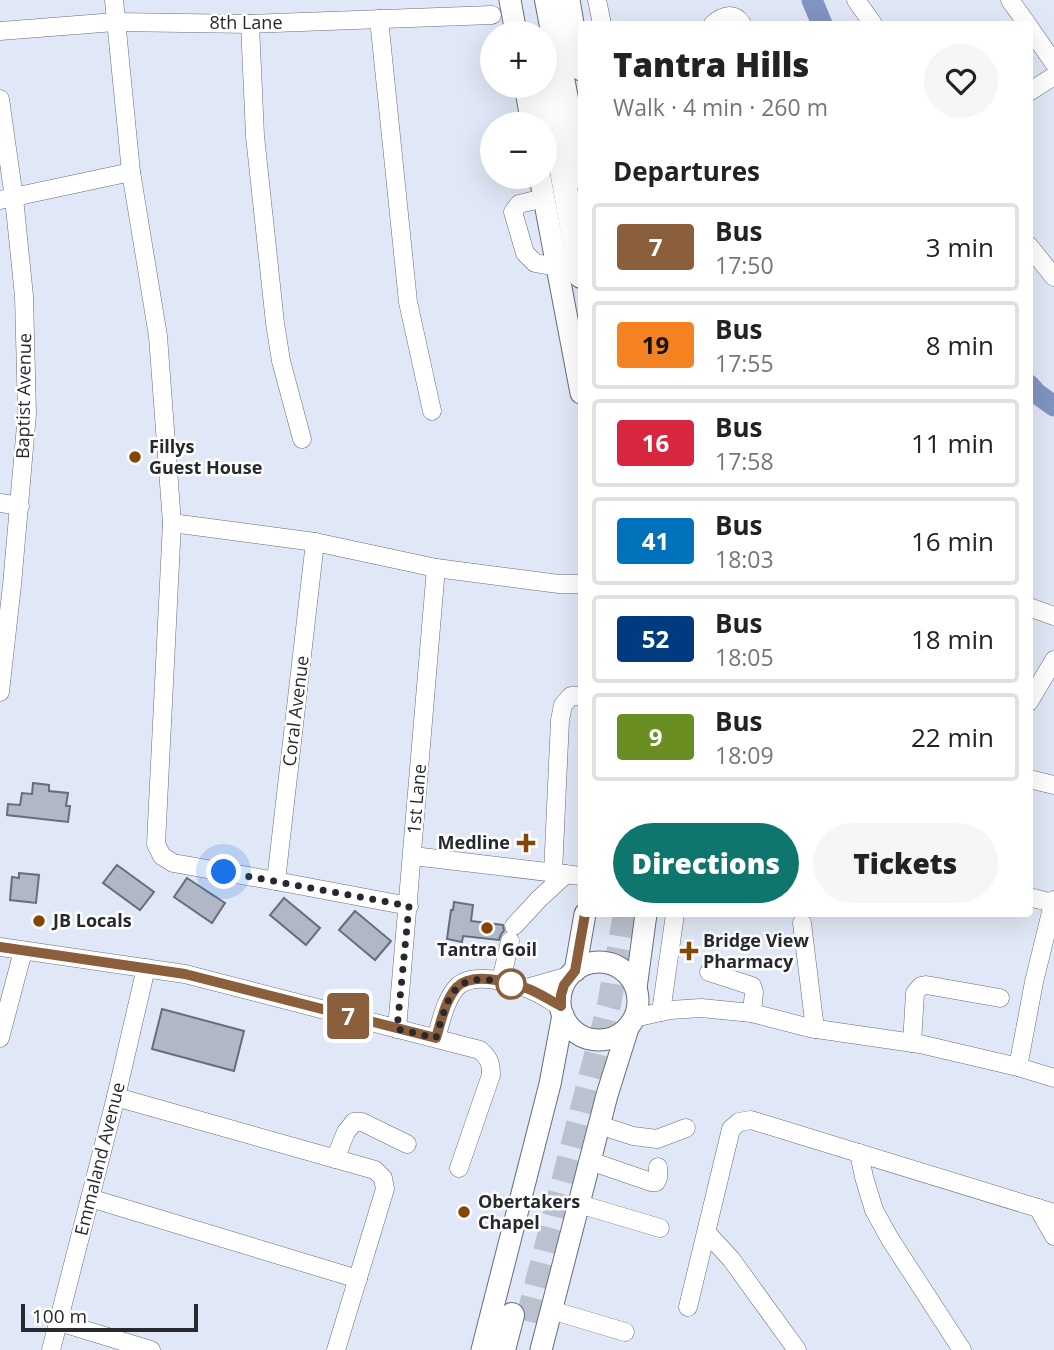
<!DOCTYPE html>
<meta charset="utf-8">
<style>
body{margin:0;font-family:"Open Sans",sans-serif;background:#f6f6f6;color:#222;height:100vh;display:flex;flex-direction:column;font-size:26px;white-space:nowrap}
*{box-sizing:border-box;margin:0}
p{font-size:23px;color:#767676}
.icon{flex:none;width:38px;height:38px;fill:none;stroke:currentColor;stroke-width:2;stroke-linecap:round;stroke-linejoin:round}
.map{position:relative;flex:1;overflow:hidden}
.drawer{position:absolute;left:578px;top:21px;width:455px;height:896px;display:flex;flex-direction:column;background:#fff;border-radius:7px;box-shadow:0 7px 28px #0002}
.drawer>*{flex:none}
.badge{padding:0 14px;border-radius:5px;font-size:24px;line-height:46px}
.controls{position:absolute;left:480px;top:21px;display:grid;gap:14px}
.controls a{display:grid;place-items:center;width:77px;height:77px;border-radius:50%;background:#fff;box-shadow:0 7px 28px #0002;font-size:35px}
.scale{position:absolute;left:21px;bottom:18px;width:177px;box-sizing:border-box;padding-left:7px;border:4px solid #27292f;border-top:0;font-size:19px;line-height:24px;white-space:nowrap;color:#27292f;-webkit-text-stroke:5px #fff;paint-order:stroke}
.you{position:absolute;width:35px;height:35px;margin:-18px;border:5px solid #fff;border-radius:50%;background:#1a73e8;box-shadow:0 0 0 10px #1a73e833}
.map>.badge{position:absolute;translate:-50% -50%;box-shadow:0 0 0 4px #fff}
h2{padding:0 35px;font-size:26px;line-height:63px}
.round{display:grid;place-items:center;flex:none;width:74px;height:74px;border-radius:37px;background:#f6f6f6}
.overview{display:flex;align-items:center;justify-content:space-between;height:119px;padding:0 35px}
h1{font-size:33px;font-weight:800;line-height:52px}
.action{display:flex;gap:14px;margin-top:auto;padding:14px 35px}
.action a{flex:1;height:80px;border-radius:42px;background:#0f766e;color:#fff;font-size:28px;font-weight:800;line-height:80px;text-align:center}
.action a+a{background:#f6f6f6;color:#222}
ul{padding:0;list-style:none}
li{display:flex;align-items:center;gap:21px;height:88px;margin:0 14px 10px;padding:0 21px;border:4px solid #e0e0e0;border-radius:7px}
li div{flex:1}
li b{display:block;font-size:26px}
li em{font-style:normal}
li .badge{min-width:77px;font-weight:700;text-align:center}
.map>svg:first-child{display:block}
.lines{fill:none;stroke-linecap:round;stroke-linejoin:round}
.river{stroke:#8194c2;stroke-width:21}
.building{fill:#b1b7c6;stroke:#676d7b;stroke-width:2}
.highway-tunnel{stroke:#bbc1ce;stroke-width:24;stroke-dasharray:24 12;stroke-linecap:butt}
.minor-casing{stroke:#676d7b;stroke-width:19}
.major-casing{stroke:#676d7b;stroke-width:23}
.highway-casing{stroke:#676d7b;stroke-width:26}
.minor{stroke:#fff;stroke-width:18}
.major{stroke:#fff;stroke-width:21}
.highway{stroke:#fff;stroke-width:24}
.line-casing{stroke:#fff;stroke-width:16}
.line{stroke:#8b5e3c;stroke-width:10}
.walk{stroke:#27292f;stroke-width:7;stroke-dasharray:0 12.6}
.poi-dot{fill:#844607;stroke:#fff;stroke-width:2.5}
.stop-dot{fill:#fff;stroke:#8b5e3c;stroke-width:3.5}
.labels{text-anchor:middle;stroke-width:5;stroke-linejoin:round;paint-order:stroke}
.street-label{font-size:18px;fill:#27292f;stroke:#fff}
.poi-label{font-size:18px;font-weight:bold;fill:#27292f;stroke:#fff;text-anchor:start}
</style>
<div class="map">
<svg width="1054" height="1350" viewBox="0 0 1054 1350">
<rect width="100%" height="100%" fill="#e0e7f6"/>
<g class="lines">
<g class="river">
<polyline points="812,0 822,24"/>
<polyline points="1029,385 1036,393 1054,406"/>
</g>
</g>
<g class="building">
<polygon points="33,783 49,785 49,791 68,793 66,806 70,806 68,822 7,815 8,804 20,805 22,793 32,794"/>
<polygon points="117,865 154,892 140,910 103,883"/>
<polygon points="19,873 39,875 36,903 10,900 12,877 19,878"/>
<polygon points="187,878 225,903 212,923 174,897"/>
<polygon points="284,898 320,928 306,945 270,915"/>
<polygon points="454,902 473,905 471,921 503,925 504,931 501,934 499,940 463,936 462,942 447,939 451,910 453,910"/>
<polygon points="355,911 391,941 375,960 339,930"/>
<polygon points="162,1009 244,1031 234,1071 152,1049"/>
</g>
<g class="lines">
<polyline class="highway-tunnel" points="527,1321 609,1005 625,914"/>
<defs>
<g id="minor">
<polyline points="114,0 131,172 158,336 172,523 156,844 162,856 173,863 276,881 409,906"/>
<polyline points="597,0 602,24"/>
<polyline points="856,0 873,24"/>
<polyline points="1010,0 1027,24"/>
<polyline points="379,19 408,302 432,411"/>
<polyline points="250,24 255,136 275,323 281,361 302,439"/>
<path d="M713,24C723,15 734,12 742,24"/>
<polyline points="1029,27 1054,63"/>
<polyline points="0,31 115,22 250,24 492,15"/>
<polyline points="1029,92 1054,76"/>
<polyline points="0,99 14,198 24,296 27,414 12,585 0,692"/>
<polyline points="544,198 519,204 513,212 525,253 535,263 557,267"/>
<polyline points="0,200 131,172"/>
<polyline points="1029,246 1054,277"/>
<polyline points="0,503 20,506"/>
<polyline points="172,523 315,542 436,568 559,584 581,584"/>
<polyline points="1029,607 1054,616"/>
<polyline points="1029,702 1054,660"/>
<polyline points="1029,779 1054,785"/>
<polyline points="413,856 581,876"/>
<polyline points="553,873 560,720 563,705 571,696 581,696"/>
<polyline points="276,881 315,542"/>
<polyline points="1029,897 1053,903"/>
<polyline points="802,923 815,1029"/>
<polyline points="514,926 539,899 566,874"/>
<path d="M0,947L185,974L480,1050C489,1058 491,1063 491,1075L459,1168"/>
<polyline points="709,972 752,986 754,992 752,1013"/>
<polyline points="501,981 510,941"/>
<polyline points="527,988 569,976"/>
<polyline points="661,1012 675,914"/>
<polyline points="634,1018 670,1010 701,1008 752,1013 810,1028 920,1044 1018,1067 1054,1078"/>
<polyline points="397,1029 436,568"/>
<polyline points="0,1038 23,951"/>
<path d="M436,1038C441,1022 445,1000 457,987C472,972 508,981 526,988C538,992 549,1000 560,1006"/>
<polyline points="912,1043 915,993 921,986 926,985 1000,998"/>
<polyline points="1018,1067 1034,982 1054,900"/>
<polyline points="116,1097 375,1170 383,1178 385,1189 336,1350"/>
<polyline points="599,1125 633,1136 657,1139 686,1128"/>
<polyline points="859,1153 864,1177 874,1210 890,1239 962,1350"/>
<polyline points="335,1159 346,1132 354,1122 362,1122 407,1144"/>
<polyline points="590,1161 651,1182 656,1182 658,1178 658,1167"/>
<polyline points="90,1198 358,1279"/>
<polyline points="579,1204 660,1228"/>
<polyline points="1038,1208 1054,1236"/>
<polyline points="707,1233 731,1259 797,1350"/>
<polyline points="688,1307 731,1129 739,1122 751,1120 1054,1213"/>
<polyline points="551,1310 625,1332"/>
<polyline points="59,1322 151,1350"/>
<polyline points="51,1350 116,1097 146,968"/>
</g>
<g id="major">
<polyline points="510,0 516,33"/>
<polyline points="569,0 581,70"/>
<polyline points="525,86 532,124"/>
<polyline points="540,177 581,393"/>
<circle cx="599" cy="1001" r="39"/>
<polyline points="575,971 585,914"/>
<polyline points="636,988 646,914"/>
<polyline points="482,1350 550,1084 563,1015"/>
<polyline points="541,1350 607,1095 628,1028"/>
</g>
<g id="highway">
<polyline points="547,0 581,177"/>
<polyline points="544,71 581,276"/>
<polyline points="503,1350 512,1315"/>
</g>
</defs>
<use href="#minor" class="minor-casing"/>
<use href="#major" class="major-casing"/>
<use href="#highway" class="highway-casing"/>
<use href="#minor" class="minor"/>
<use href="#major" class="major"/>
<use href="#highway" class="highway"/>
</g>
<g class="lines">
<defs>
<path id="line" d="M0,947L185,974L436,1038C441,1022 445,1000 457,987C472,972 508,981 526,988C538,992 549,1000 561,1006V995L564,985L575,971L585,914"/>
</defs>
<use href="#line" class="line-casing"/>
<use href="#line" class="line"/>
<path class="walk" d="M224,872L409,906L397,1029L436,1038C450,989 455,970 511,984"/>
</g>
<g class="poi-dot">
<circle cx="135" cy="457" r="7"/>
<path d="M522.5 832.5h7v7h7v7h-7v7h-7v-7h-7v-7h7z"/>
<circle cx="39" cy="921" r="7"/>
<circle cx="487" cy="928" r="7"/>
<path d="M685.5 940.5h7v7h7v7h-7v7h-7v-7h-7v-7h7z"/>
<circle cx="464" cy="1212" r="7"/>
</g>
<circle class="stop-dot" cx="511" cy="984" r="14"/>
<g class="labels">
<g class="street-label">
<text x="246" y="29">8th Lane</text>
<text transform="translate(24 396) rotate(-89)" y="6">Baptist Avenue</text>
<text transform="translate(296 711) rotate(-83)" y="6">Coral Avenue</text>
<text transform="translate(417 799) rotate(-85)" y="6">1st Lane</text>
<text transform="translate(100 1159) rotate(-76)" y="6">Emmaland Avenue</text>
</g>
<g class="poi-label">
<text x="149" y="453">Fillys<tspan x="149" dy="21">Guest House</tspan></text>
<text x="510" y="849" text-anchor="end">Medline</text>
<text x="53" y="927">JB Locals</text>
<text x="703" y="947">Bridge View<tspan x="703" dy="21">Pharmacy</tspan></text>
<text x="487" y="956" text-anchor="middle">Tantra Goil</text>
<text x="478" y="1208">Obertakers<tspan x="478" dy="21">Chapel</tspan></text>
</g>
</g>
</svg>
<div class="controls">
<a>+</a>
<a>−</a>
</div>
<div class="scale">100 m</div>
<div class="you" style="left:224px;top:872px"></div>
<b class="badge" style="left:348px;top:1016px;background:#8b5e3c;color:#fff">7</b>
<section class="drawer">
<div class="overview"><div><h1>Tantra Hills</h1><p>Walk · 4 min · 260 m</p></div><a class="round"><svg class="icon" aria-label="heart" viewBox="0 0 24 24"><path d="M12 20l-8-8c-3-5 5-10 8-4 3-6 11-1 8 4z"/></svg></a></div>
<h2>Departures</h2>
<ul>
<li><span class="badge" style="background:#8b5e3c;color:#fff">7</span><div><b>Bus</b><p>17:50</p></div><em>3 min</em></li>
<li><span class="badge" style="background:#f58220;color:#111">19</span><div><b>Bus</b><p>17:55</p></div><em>8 min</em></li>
<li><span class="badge" style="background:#d7263d;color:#fff">16</span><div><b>Bus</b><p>17:58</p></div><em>11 min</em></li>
<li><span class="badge" style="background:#0072bc;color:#fff">41</span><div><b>Bus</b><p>18:03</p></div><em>16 min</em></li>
<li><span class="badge" style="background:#003b80;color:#fff">52</span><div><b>Bus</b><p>18:05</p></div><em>18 min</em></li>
<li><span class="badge" style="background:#6b8e23;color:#fff">9</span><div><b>Bus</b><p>18:09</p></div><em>22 min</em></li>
</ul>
<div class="action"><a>Directions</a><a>Tickets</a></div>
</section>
</div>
